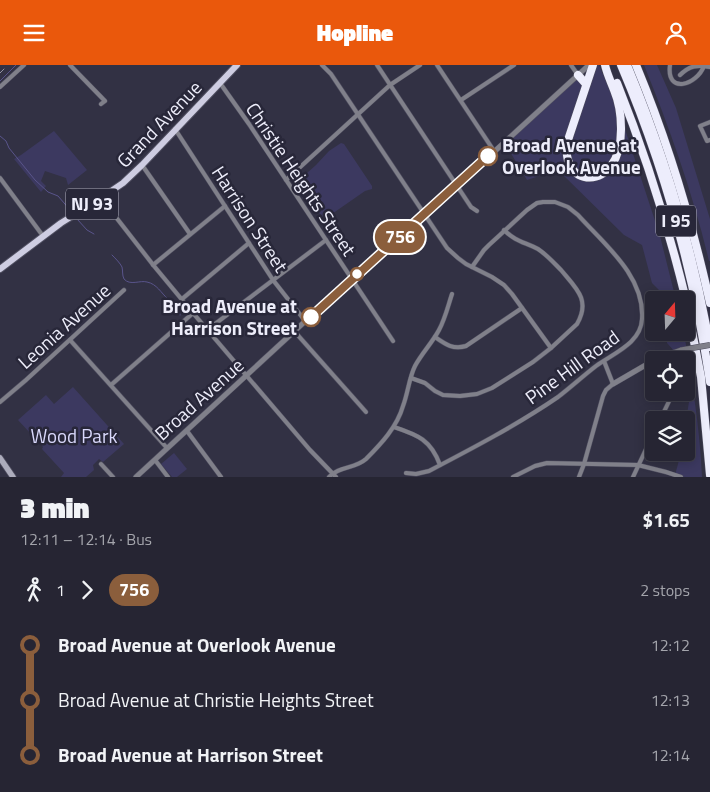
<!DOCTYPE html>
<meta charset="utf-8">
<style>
body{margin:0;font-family:"Titillium Web",sans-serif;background:#32313f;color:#f1f3f6;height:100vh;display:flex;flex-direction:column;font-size:19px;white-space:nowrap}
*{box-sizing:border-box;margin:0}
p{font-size:16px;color:#a4a5ac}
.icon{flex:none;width:28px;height:28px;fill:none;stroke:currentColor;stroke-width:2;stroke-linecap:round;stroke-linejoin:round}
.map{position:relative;height:412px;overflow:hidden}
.drawer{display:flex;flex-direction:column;background:#262533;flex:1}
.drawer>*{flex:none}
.badge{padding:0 10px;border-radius:16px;font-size:18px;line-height:32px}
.needle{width:32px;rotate:19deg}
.controls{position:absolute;left:645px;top:226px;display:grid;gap:10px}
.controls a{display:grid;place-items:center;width:50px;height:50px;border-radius:5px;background:#262533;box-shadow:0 2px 12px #0003,0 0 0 1px #42424e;font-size:25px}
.map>.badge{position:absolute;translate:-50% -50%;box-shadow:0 0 0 2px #fff}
.legs{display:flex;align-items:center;gap:8px;height:55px;padding:0 20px;font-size:16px}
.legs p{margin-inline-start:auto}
.head{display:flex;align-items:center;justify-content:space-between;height:85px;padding:0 20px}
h1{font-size:28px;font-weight:800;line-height:38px}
ul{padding:0 20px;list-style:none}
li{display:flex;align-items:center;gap:18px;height:55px;font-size:19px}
li i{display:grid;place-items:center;width:8px;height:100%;margin:0 6px;background:currentColor}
li i::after{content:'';width:12px;height:12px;margin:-6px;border:4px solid;border-radius:50%;background:#262533}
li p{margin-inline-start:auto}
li:first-child i{background:linear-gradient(#0000 50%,currentColor 0)}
li:last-child i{background:linear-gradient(currentColor 50%,#0000 0)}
header{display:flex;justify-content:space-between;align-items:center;height:65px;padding:0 20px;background:#ea580c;color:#fff;font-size:22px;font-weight:800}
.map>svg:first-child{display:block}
.green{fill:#3c3960}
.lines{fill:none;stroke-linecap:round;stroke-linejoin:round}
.stream{stroke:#59548b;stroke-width:1}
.minor-casing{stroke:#504f61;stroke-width:5}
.tertiary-casing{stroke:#504f61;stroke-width:6}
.secondary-casing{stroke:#504f61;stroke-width:7}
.primary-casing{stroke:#504f61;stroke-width:8}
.motorway-casing{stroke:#504f61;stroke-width:9}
.minor{stroke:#80808a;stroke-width:4}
.tertiary{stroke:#80808a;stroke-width:5}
.secondary{stroke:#acacbc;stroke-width:5.5}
.primary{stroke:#cecde2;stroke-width:6}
.motorway{stroke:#ededfc;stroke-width:8}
.rail{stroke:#9393a3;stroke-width:1;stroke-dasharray:6 6;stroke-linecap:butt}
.tertiary-bridge-casing{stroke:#504f61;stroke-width:6;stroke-linecap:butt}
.tertiary-bridge{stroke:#80808a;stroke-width:5}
.line-1-casing{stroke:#fff;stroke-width:11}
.line-1{stroke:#8b5e3c;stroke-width:8}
.stop-1-dot{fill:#fff;stroke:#8b5e3c;stroke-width:2.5}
.labels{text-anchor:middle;stroke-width:5;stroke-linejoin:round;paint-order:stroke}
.shield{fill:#282739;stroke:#b2b2c0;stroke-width:1}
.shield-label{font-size:18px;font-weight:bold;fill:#ededfa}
.street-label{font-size:19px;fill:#ededfa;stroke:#282739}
.stop-label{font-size:19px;font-weight:bold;fill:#ededfa;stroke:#282739;text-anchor:start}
.park-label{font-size:19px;fill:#d9d8fb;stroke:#282739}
</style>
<header><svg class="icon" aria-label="menu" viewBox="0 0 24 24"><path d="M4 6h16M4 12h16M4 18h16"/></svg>Hopline<svg class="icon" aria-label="person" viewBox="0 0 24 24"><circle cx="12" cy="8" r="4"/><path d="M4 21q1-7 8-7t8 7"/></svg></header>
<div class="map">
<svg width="710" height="412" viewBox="0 0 710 412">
<rect width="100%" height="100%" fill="#323144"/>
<g class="green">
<polygon points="596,0 599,0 620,49 660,171 676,235 662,235 661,227 652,218 642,180 624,170 558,105 527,115 504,77 578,10 585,24"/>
<path d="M644,0H657L676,43L710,154V196H709C693,129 670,64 644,0Z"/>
<polygon points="54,66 87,105 68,120 66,113 45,106 41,116 46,121 41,127 14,94 21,90"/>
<polygon points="341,78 344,79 372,121 372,124 365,126 329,151 325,153 322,152 298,116 316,100 329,86"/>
<path d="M666,268H684C692,316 700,364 702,412H681L675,410L681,388H686V355L689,337L679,328H686V295H678L677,289L667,278Z"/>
<polygon points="73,322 124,379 103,397 99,394 93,400 94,405 86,412 61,412 64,408 42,384 43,382 18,355 46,330 54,339"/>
<polygon points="174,388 187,404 177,412 172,412 161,399"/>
</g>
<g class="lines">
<g class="stream">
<polyline points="0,16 16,0"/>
<polyline points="0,71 6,76 9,83 35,115 48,127 58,131 71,146"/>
<polyline points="77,154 87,165 94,169"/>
<path d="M112,190C116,194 120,198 122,202C123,206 122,210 124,214C130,221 140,215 147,217C157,219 161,228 168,234C171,236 175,238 178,240L180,250"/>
</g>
<defs>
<g id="minor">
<polyline points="70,0 105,36 101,39"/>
<polyline points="322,0 331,9 447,183 458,193 466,199 492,212 504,220 512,229 551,283"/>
<polyline points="377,0 471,142 477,146"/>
<polyline points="437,0 494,86"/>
<polyline points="571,0 578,10"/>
<path d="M670,0C666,30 697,20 704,1"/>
<path d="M680,10C690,0 697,0 710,2"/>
<polyline points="220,18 249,59 393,276"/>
<polyline points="0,22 24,0"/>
<polyline points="461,35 514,0"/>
<polyline points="710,57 700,61 707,76 710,75"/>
<polyline points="175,64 273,215 306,257"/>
<polyline points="142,100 190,169"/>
<polyline points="0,113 43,171"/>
<polyline points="286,115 390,20 420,0"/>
<polyline points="101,133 154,201 193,248 310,385 336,412"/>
<polyline points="153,200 225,141"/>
<polyline points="182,234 249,178"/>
<polyline points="207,265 326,175"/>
<polyline points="295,267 366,347"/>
<path d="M435,272C445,279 453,285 466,281L522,243"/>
<polyline points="70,275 167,383"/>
<polyline points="674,287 675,295"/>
<path d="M411,313L425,318L435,326L443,330L460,331L477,329L492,323L533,297L551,283L577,259C591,235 576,223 561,205C554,198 547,190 538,184C525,177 516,177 504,165"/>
<polyline points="111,320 193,248"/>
<polyline points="0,337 26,315 124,225"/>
<polyline points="660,355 673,328"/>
<path d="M394,362C418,370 431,375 440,400"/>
<polyline points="187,366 221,412"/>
<polyline points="155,395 168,412"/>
<polyline points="101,399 113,412"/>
<path d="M406,408L416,409L429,406C473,383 517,360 558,332C571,322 583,311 596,301C614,288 641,278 642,254C645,211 604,179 578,150L568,142L555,137H543L537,138L527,145L489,180L484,185L472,202"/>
<path d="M329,412C339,401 355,404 366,394C381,379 397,362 403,341C408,328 409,313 415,301C422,288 432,278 439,265C445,254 448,241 452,229"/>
<polyline points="513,412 535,401 547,398 638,400 666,407 681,412"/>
<polyline points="579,412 584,399 603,331 606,325 613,319 604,296"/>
<polyline points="633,412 654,367"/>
</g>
<g id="tertiary">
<polyline points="613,319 656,294 681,285"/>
<polyline points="136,412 325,238 425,150 589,0"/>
</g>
<polyline id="secondary" points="0,393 13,412"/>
<polyline id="primary" points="0,204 61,158 101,133 123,118 142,100 237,0"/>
<g id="motorway">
<path d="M593,0L569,72C554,123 622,132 621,63C621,50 619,37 614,25C611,17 607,9 605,0"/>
<path d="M621,0C664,101 694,208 710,317"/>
<path d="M627,0C665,91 693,185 710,282"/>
<path d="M636,0C668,77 692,157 710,238"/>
<polyline points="578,10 586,19"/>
<path d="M617,18C645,88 668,161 686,235"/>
<polyline points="686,236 701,312 710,410"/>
</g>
</defs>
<use href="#minor" class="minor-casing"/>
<use href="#tertiary" class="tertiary-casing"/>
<use href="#secondary" class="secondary-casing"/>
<use href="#primary" class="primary-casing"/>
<use href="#motorway" class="motorway-casing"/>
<use href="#minor" class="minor"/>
<use href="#tertiary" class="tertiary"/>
<use href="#secondary" class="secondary"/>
<use href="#primary" class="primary"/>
<use href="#motorway" class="motorway"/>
<polyline class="rail" points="0,8 8,0"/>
<defs>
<polyline id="tertiary-bridge" points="681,285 710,280"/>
</defs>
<use href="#tertiary-bridge" class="tertiary-bridge-casing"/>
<use href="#tertiary-bridge" class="tertiary-bridge"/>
</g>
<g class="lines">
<defs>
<polyline id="line-1" points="311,252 488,91"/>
</defs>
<use href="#line-1" class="line-1-casing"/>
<use href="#line-1" class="line-1"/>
</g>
<g class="stop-1-dot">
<circle cx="488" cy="91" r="9"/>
<circle cx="357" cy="209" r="6"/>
<circle cx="311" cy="252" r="9"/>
</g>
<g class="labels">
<g class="shield">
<rect x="66" y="123.5" width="52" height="31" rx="4"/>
<rect x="656" y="140.5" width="40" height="31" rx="4"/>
</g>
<g class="shield-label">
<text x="92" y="145">NJ 93</text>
<text x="676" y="162">I 95</text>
</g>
<g class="street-label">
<text transform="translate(159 59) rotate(-46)" y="7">Grand Avenue</text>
<text transform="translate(301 114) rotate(56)" y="7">Christie Heights Street</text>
<text transform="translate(250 154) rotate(57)" y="7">Harrison Street</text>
<text transform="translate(64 261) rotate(-42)" y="7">Leonia Avenue</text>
<text transform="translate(572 302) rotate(-36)" y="7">Pine Hill Road</text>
<text transform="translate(199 334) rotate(-42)" y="7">Broad Avenue</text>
</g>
<g class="stop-label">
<text x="502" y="87">Broad Avenue at<tspan x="502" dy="22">Overlook Avenue</tspan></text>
<text x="297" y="248" text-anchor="end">Broad Avenue at<tspan x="297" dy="22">Harrison Street</tspan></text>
</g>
<g class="park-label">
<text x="74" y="378">Wood Park</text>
</g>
</g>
</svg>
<div class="controls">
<a><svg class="needle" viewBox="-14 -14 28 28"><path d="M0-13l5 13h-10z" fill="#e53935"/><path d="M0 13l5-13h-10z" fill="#a4a5ac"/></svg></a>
<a><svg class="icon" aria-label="locate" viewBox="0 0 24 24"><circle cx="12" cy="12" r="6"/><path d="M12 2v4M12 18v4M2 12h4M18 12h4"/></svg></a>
<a><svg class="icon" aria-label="layers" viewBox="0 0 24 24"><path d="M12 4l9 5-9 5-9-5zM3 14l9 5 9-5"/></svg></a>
</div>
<b class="badge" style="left:400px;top:172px;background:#8b5e3c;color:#fff">756</b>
</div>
<section class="drawer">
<div class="head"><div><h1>3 min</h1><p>12:11 – 12:14 · Bus</p></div><b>$1.65</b></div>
<div class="legs"><svg class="icon" aria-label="walk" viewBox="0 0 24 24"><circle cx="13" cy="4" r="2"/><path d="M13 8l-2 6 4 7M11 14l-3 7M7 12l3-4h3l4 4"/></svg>1<svg class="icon" aria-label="forward" viewBox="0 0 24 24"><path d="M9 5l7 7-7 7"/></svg><b class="badge" style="background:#8b5e3c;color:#fff">756</b><p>2 stops</p></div>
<ul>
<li><i style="color:#8b5e3c"></i><b>Broad Avenue at Overlook Avenue</b><p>12:12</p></li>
<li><i style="color:#8b5e3c"></i><span>Broad Avenue at Christie Heights Street</span><p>12:13</p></li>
<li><i style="color:#8b5e3c"></i><b>Broad Avenue at Harrison Street</b><p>12:14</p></li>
</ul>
</section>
